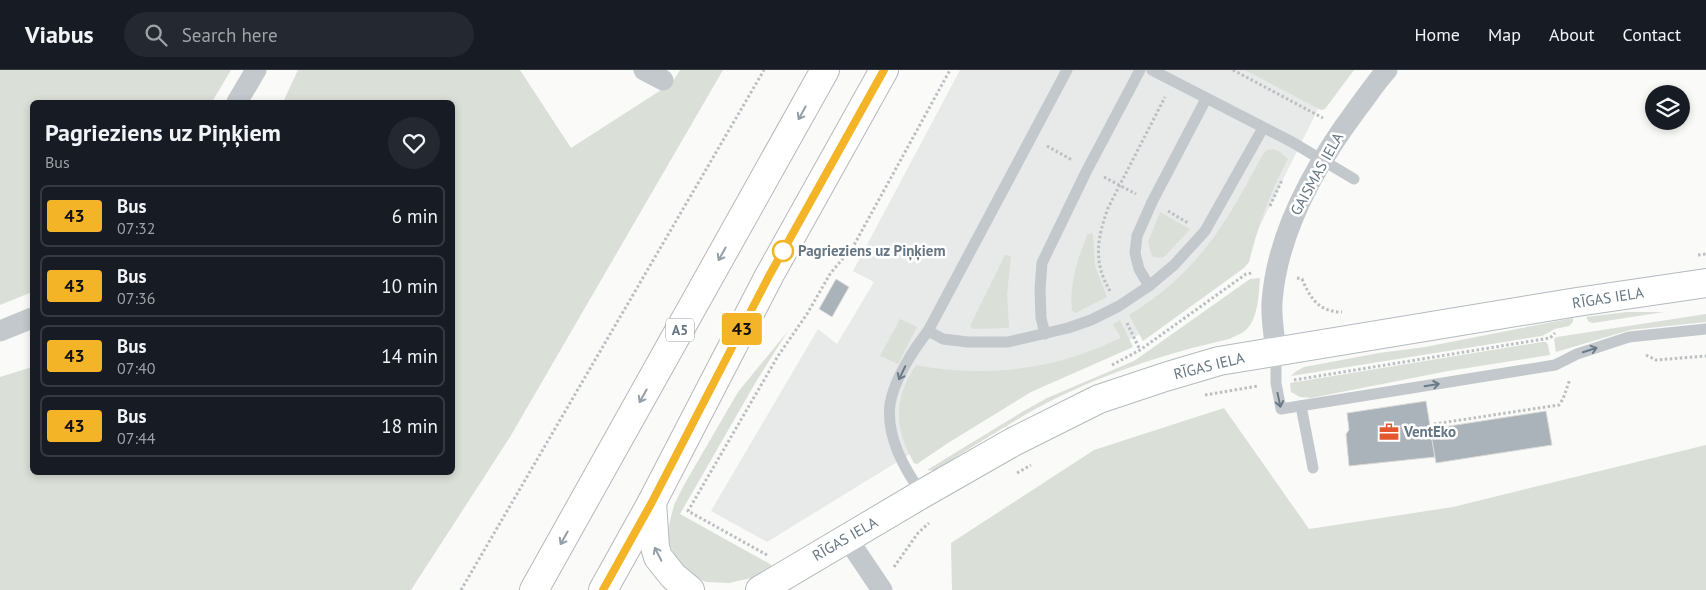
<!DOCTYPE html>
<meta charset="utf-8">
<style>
body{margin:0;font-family:"PT Sans",sans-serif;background:#242831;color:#f1f3f6;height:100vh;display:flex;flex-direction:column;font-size:19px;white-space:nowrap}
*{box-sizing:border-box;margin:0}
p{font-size:16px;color:#9ea1a6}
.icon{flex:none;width:28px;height:28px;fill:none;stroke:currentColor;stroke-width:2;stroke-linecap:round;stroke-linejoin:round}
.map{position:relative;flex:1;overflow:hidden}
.sheet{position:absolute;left:30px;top:30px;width:425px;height:375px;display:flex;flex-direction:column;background:#171b24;border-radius:8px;box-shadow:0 2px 8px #0003}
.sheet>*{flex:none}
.badge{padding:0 10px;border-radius:4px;font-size:18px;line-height:32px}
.fabs{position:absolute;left:1645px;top:15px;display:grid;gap:10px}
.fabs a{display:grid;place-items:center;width:45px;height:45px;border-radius:50%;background:#171b24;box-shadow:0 2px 8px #0003;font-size:25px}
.map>.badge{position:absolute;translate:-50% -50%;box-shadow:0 0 0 2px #fff}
.round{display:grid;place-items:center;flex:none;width:52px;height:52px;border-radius:26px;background:#242831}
.summary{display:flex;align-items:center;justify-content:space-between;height:85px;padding:0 15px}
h1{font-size:24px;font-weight:800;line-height:38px}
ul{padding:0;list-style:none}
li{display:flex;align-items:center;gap:15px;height:62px;margin:0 10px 8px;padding:0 5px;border:2px solid #363941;border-radius:8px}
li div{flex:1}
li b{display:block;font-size:19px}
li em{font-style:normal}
li .badge{min-width:55px;font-weight:700;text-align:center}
header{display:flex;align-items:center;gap:30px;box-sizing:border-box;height:70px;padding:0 25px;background:#171b24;border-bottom:1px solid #363941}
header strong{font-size:24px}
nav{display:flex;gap:28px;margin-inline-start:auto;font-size:18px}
.search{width:350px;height:45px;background:#242831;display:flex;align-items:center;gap:12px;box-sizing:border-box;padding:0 18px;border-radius:28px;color:#9ea1a6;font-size:19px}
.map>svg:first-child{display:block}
.built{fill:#e8e9e9}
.green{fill:#dadfd7}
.building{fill:#aab3b9;stroke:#dcdcda}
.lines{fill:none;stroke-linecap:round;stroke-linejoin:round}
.secondary-casing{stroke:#b3babf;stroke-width:30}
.highway-casing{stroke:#b4b9bd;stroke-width:30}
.path{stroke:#bbbfc2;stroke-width:3;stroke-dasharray:2.5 2.5;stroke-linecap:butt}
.lane{stroke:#c3c8cc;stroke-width:11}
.street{stroke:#c3c8cc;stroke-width:21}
.secondary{stroke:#fff;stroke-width:28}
.highway{stroke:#fff;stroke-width:28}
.oneway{stroke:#939fa8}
.oneway2{stroke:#6a7a87}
.line-casing{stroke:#fff;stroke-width:11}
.line{stroke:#f4b427;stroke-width:8}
.stop-dot{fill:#fff;stroke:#f4b427;stroke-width:2.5}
.labels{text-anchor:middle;stroke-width:5;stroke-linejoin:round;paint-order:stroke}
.shield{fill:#fff;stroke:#939fa8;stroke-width:1}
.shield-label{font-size:14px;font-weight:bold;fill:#657683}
.street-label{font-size:15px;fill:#657683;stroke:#fff}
.stop-label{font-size:15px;font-weight:bold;fill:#657683;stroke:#fff;text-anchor:start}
.poi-label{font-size:15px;font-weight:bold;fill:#657683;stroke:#fff;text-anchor:start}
</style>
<header>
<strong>Viabus</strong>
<div class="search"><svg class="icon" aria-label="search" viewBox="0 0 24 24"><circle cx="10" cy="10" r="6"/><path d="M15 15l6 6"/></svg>Search here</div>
<nav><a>Home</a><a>Map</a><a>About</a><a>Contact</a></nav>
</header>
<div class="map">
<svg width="1706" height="520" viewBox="0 0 1706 520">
<rect width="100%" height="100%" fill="#fafaf8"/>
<polygon class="built" points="960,0 1347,0 1320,35 1242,192 1151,258 1092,290 1011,322 767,472 711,441 818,259 837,274 874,212 853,201"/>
<g class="green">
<polygon points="0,0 231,0 212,32 32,32 32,222 0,235"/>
<polygon points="298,0 520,0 571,78 672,13 680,0 723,0 510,367 411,520 0,520 0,307 32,297 32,402 452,402 452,32 283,32"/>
<polygon points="1245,0 1354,0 1325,39 1321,40"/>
<path d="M1273,79L1280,82L1288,89C1270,122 1258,156 1249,192L1244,198L1143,271L1129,245C1198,203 1226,154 1263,84L1267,80Z"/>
<polygon points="1160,142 1190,159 1164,187 1158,188 1152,186 1148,172"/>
<path d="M1091,163L1093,164L1095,196L1107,227L1075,243L1072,240C1069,213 1078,189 1087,165Z"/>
<polygon points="1005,185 1011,186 1007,224 1009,258 972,259 970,256"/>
<path d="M1260,208C1259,223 1258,248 1247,259C1242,264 1235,266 1229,269C1163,284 1099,305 1039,337C1003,357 969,379 934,401L927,400L1022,342L1047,328L1134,291L1250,209Z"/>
<polygon points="1627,242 1664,242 1593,253 1589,252 1586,247"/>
<polygon points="1706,244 1706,252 1630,260 1556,282 1554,269 1557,267"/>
<polygon points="1573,248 1573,252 1569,256 1555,259 1542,266 1291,306 1295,302 1304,297 1379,283 1425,277"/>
<polygon points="900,249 917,257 898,294 880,286"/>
<path d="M1120,250L1133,277L1031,322L948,373L917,394L914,393C894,357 893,330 916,295C970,306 1030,302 1082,284C1095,280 1108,273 1121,268L1113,254Z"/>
<polygon points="788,261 757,310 680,444 770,494 773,497 751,508 729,513 706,512 689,504 677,491 669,473 669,455 674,435 684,415 738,322"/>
<polygon points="1542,272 1546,272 1548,275 1550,285 1448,301 1311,328 1300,327 1291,322 1290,313"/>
<polygon points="1224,338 1309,459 1453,437 1706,375 1706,520 952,520 951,473 1094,380"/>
</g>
<g class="building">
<polygon points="836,209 849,217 832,247 819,239"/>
<polygon points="1426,331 1435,387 1349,396 1346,364 1349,360 1347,343"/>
<polygon points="1546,341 1552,375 1436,393 1430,359"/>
</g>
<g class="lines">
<defs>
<g id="secondary">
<polyline points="652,432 655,477 658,487 673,506 690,520"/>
<polyline points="760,520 922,424 1013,372 1099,329 1165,307 1219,291 1577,232 1706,213"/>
</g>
<g id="highway">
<polyline points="534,520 825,0"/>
<polyline points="603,520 652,432 769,206 884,0"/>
</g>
</defs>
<use href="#secondary" class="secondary-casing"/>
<use href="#highway" class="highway-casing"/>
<g class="path">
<polyline points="1233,0 1323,48"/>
<polyline points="1047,76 1072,90"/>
<polyline points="1104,107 1136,124"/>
<polyline points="1270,136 1282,110"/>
<polyline points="1168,141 1188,153"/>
<polyline points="1698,185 1706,184"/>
<path d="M1297,208L1302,209C1310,228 1319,242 1342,242"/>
<path d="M1110,221C1093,192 1097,169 1108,138L1165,27"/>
<polyline points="1127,253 1140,280"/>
<polyline points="1646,285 1656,290 1706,286"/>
<polyline points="1112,295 1140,280 1246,204 1252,203"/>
<polyline points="1294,310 1550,268 1555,263"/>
<polyline points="1205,325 1258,316"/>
<polyline points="1434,354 1559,335 1563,329 1570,309"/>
<polyline points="1017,403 1031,395"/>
<polyline points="767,485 688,441 778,286 807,244 830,204 854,175 950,0"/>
<polyline points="894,497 918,463 929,453"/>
<polyline points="461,520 764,0"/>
</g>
<g class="lane">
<polyline points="1152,0 1292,72 1354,109"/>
<polyline points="1149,216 1139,199 1135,183 1137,166 1152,132 1206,29"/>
<polyline points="928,261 943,269 968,272 1008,272 1068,258 1091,250 1119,236 1149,216 1174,195 1205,161 1263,58"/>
<polyline points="1045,264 1041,248 1040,219 1042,193 1086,102 1140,0"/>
<polyline points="1276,281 1276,313 1281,339 1555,295 1577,284 1629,267 1706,259"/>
<polyline points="1301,336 1313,398"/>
<path d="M922,424C904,398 886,367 890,334C894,310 913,280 928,261L1067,0"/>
</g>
<g class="street">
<polyline points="644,0 663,10"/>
<polyline points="237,32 256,0"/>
<polyline points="0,261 32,248"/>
<path d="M1276,281C1274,265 1271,248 1272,232C1277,162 1316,94 1357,39C1367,26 1376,12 1387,0"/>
<polyline points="847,468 882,520"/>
</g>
<use href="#secondary" class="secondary"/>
<use href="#highway" class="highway"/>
</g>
<defs><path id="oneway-shaft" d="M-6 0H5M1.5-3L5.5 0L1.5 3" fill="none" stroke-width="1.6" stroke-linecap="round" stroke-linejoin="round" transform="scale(1.25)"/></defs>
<g class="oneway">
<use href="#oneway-shaft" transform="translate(802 43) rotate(119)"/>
<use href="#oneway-shaft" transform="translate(722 184) rotate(119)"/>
<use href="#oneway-shaft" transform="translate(643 326) rotate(119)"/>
<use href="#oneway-shaft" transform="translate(564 468) rotate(119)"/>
<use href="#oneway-shaft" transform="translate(658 484) rotate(-117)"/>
</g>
<g class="oneway2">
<use href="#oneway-shaft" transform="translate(1590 280) rotate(-18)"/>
<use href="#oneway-shaft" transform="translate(902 303) rotate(116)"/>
<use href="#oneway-shaft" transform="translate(1432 315) rotate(-9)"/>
<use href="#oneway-shaft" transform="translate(1279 330) rotate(78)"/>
</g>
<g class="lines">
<defs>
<polyline id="line" points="603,520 652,432 769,206 884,0"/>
</defs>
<use href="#line" class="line-casing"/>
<use href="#line" class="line"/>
</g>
<defs>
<symbol id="office-bare" viewBox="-9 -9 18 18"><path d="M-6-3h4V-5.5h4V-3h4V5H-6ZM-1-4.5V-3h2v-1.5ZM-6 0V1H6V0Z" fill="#e4572e" stroke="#fff" stroke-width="2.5" paint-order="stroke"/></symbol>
</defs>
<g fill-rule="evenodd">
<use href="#office-bare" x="1375" y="348" width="28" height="28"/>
</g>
<circle class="stop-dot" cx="783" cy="181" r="10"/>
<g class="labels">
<rect class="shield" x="666" y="248.5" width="28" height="23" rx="4"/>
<g class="shield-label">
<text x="680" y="265">A5</text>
</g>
<g class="street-label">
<text transform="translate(1317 104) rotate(-61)" y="5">GAISMAS IELA</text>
<text transform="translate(1608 228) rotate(-9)" y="5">RĪGAS IELA</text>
<text transform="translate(1209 296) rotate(-14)" y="5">RĪGAS IELA</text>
<text transform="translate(845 469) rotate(-30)" y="5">RĪGAS IELA</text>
</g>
<g class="stop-label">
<text x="798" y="186">Pagrieziens uz Piņķiem</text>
</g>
<g class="poi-label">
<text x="1404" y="367">VentEko</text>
</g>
</g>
</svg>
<div class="fabs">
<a><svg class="icon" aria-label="layers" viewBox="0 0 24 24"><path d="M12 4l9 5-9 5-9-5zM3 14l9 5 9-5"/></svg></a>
</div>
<b class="badge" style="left:742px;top:259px;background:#f4b427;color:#111">43</b>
<section class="sheet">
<div class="summary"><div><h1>Pagrieziens uz Piņķiem</h1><p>Bus</p></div><a class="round"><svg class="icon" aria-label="heart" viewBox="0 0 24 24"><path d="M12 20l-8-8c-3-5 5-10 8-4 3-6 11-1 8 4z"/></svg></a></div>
<ul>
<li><span class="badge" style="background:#f4b427;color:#111">43</span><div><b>Bus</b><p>07:32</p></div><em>6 min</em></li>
<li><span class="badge" style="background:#f4b427;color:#111">43</span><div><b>Bus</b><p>07:36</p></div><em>10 min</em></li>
<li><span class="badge" style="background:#f4b427;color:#111">43</span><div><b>Bus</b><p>07:40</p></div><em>14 min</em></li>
<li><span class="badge" style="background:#f4b427;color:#111">43</span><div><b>Bus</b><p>07:44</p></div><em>18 min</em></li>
</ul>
</section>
</div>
